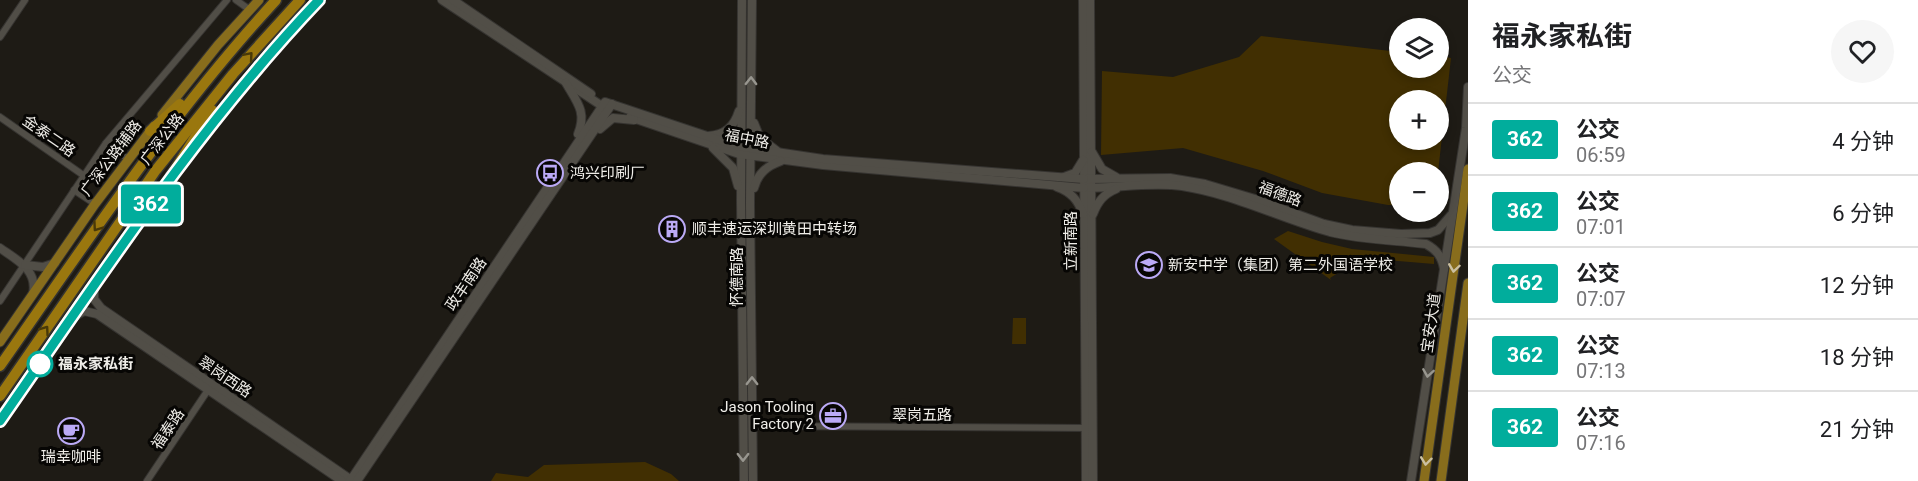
<!DOCTYPE html>
<html lang="zh">
<meta charset="utf-8">
<style>
body{margin:0;font-family:Roboto,"Noto Sans SC",sans-serif;background:#f6f6f6;color:#202124;height:100vh;display:flex;flex-direction:column;font-size:22px;white-space:nowrap}
*{box-sizing:border-box;margin:0}
p{font-size:20px;color:#757577}
.icon{flex:none;width:33px;height:33px;fill:none;stroke:currentColor;stroke-width:2;stroke-linecap:round;stroke-linejoin:round}
.map{position:relative;flex:1;overflow:hidden}
.sheet{display:flex;flex-direction:column;background:#fff;width:450px}
.sheet>*{flex:none}
.badge{padding:0 12px;border-radius:4px;font-size:21px;line-height:39px}
.buttons{position:absolute;left:1389px;top:18px;display:grid;gap:12px}
.buttons a{display:grid;place-items:center;width:60px;height:60px;border-radius:50%;background:#fff;box-shadow:0 3px 9px #0003;font-size:30px}
.map>.badge{position:absolute;translate:-50% -50%;box-shadow:0 0 0 3px #fff}
.round{display:grid;place-items:center;flex:none;width:63px;height:63px;border-radius:32px;background:#f6f6f6}
.summary{display:flex;align-items:center;justify-content:space-between;height:102px;padding:0 24px}
h1{font-size:28px;font-weight:700;line-height:45px}
ul{padding:0;list-style:none}
li{display:flex;align-items:center;gap:18px;height:72px;padding:0 24px;border-top:2px solid #e0e0e0}
li div{flex:1}
li b{display:block;font-size:22px}
li em{font-style:normal}
li .badge{min-width:66px;font-weight:700;text-align:center}
main{display:flex;flex:1;min-height:0}
.map>svg:first-child{display:block}
.green{fill:#412f02;fill-rule:evenodd}
.lines{fill:none;stroke-linecap:round;stroke-linejoin:round}
.minor-casing{stroke:#363431;stroke-width:8}
.tertiary-casing{stroke:#363431;stroke-width:10}
.secondary-casing{stroke:#363431;stroke-width:10}
.primary-casing{stroke:#363431;stroke-width:11}
.trunk-casing{stroke:#363431;stroke-width:13}
.minor{stroke:#514e47;stroke-width:6}
.tertiary{stroke:#514e47;stroke-width:8}
.secondary{stroke:#514e47;stroke-width:8}
.primary{stroke:#886d1c;stroke-width:9}
.trunk{stroke:#9a770e;stroke-width:10}
.oneway{stroke:#493908}
.oneway2{stroke:#98968f}
.oneway3{stroke:#cbc0a1}
.line-casing{stroke:#fff;stroke-width:14}
.line{stroke:#01ad9c;stroke-width:9}
.stop-dot{fill:#fff;stroke:#01ad9c;stroke-width:3}
.labels{text-anchor:middle;stroke-width:6;stroke-linejoin:round;paint-order:stroke}
.street-label{font-size:15px;fill:#efede8;stroke:#070604}
.poi-label{font-size:15px;fill:#efede8;stroke:#070604;text-anchor:start}
.stop-label{font-size:15px;font-weight:bold;fill:#efede8;stroke:#070604;text-anchor:start}
</style>
<main>
<div class="map">
<svg width="1468" height="481" viewBox="0 0 1468 481">
<rect width="100%" height="100%" fill="#1e1b15"/>
<g class="green">
<path d="M1261,36L1399,52L1400,68H1438L1439,56L1451,58L1438,172H1400L1399,205H1388L1322,193L1263,171L1183,148L1101,155L1102,71L1173,77L1239,57ZM1438,100V140H1400V100Z"/>
<polygon points="1288,231 1322,242 1352,249 1434,257 1434,264 1362,258 1330,278 1331,280 1274,239"/>
<polygon points="1013,318 1026,318 1026,344 1012,344"/>
<polygon points="645,462 671,474 679,481 491,481 496,473 528,477 544,465"/>
</g>
<g class="lines">
<defs>
<g id="minor">
<polyline points="236,0 250,10"/>
<polyline points="0,37 25,0"/>
<polyline points="0,117 83,175"/>
<polyline points="106,143 128,159"/>
<polyline points="74,190 95,204"/>
<polyline points="0,301 106,143 227,0"/>
<polyline points="752,426 1089,428"/>
<polyline points="147,481 208,390"/>
</g>
<g id="tertiary">
<polyline points="442,0 602,106"/>
<polyline points="453,0 591,94"/>
<polyline points="1083,0 1086,481"/>
<polyline points="1090,0 1093,481"/>
<polyline points="1092,152 1102,169 1116,177"/>
<polyline points="1064,177 1075,173 1083,160"/>
<polyline points="1086,179 1170,178 1205,184 1255,199 1324,224 1352,230 1401,234 1430,233 1438,230 1451,215"/>
<path d="M1057,187C1071,192 1078,200 1083,214"/>
<path d="M1086,188C1118,188 1150,182 1182,186C1234,194 1280,218 1330,232C1362,240 1394,240 1426,244C1437,250 1442,257 1444,269"/>
<path d="M1093,214C1098,201 1104,194 1116,189"/>
<path d="M0,248C17,260 38,270 33,294"/>
<polyline points="25,265 43,267 55,263"/>
</g>
<g id="secondary">
<polyline points="742,0 741,200 744,481"/>
<polyline points="752,0 750,203 753,481"/>
<path d="M566,83C577,102 587,112 578,134"/>
<polyline points="630,117 739,154 823,165 1084,188"/>
<polyline points="754,123 760,138 777,151"/>
<polyline points="600,129 613,118 634,120"/>
<path d="M708,136C725,135 734,127 739,111"/>
<polyline points="713,148 733,168 738,186"/>
<path d="M754,188C758,173 767,166 781,161"/>
<polyline points="94,287 94,299 101,308 353,481"/>
<polyline points="73,317 84,311 97,314 342,481"/>
<polyline points="350,481 605,102 737,146 823,159 1084,179"/>
<polyline points="357,481 612,104"/>
<polyline points="1411,481 1459,173 1466,128 1468,87"/>
</g>
<g id="primary">
<polyline points="162,115 218,45 259,0"/>
<polyline points="197,142 272,51 319,0"/>
<polyline points="0,342 95,204 154,126"/>
<polyline points="0,421 174,172"/>
<polyline points="1424,481 1468,169"/>
<polyline points="1441,481 1468,283"/>
</g>
<g id="trunk">
<polyline points="150,131 180,104"/>
<polyline points="171,176 212,110"/>
<path d="M0,366C88,240 172,113 276,0"/>
<polyline points="0,396 156,170 233,74 300,0"/>
</g>
</defs>
<use href="#minor" class="minor-casing"/>
<use href="#tertiary" class="tertiary-casing"/>
<use href="#secondary" class="secondary-casing"/>
<use href="#primary" class="primary-casing"/>
<use href="#trunk" class="trunk-casing"/>
<use href="#minor" class="minor"/>
<use href="#tertiary" class="tertiary"/>
<use href="#secondary" class="secondary"/>
<use href="#primary" class="primary"/>
<use href="#trunk" class="trunk"/>
</g>
<defs><path id="oneway-chevron" d="M-2-3.5L2.5 0L-2 3.5" fill="none" stroke-width="1.6" stroke-linecap="round" stroke-linejoin="round" transform="scale(1.5)"/></defs>
<g class="oneway">
<use href="#oneway-chevron" transform="translate(249 56) rotate(-49)"/>
<use href="#oneway-chevron" transform="translate(97 227) rotate(125)"/>
<use href="#oneway-chevron" transform="translate(45 330) rotate(-55)"/>
</g>
<g class="oneway2">
<use href="#oneway-chevron" transform="translate(751 81) rotate(-89)"/>
<use href="#oneway-chevron" transform="translate(1428 373) rotate(99)"/>
<use href="#oneway-chevron" transform="translate(752 381) rotate(-90)"/>
<use href="#oneway-chevron" transform="translate(743 457) rotate(90)"/>
</g>
<g class="oneway3">
<use href="#oneway-chevron" transform="translate(1454 268) rotate(98)"/>
<use href="#oneway-chevron" transform="translate(1426 461) rotate(97)"/>
</g>
<g class="lines">
<defs>
<path id="line" d="M0,421C101,276 197,128 319,0"/>
</defs>
<use href="#line" class="line-casing"/>
<use href="#line" class="line"/>
</g>
<defs>
<symbol id="bus-ring" viewBox="-11 -11 22 22"><circle r="9.5" fill="#070604" stroke="#bbaaf6" stroke-width="1.5"/><path d="M-5-6H5V4H4V6H2V4H-2V6H-4V4H-5ZM-3.5-4V0h7V-4ZM-3.5 1.2v1.5H-2V1.2ZM2 1.2v1.5H3.5V1.2Z" fill="#bbaaf6"/></symbol>
<symbol id="building-ring" viewBox="-11 -11 22 22"><circle r="9.5" fill="#070604" stroke="#bbaaf6" stroke-width="1.5"/><path d="M-4-6H4V6H1V3H-1V6H-4ZM-2.5-4.3h1.7v1.8h-1.7ZM.8-4.3h1.7v1.8H.8ZM-2.5-1h1.7V.8h-1.7ZM.8-1h1.7V.8H.8Z" fill="#bbaaf6"/></symbol>
<symbol id="school-ring" viewBox="-11 -11 22 22"><circle r="9.5" fill="#070604" stroke="#bbaaf6" stroke-width="1.5"/><path d="M0-5L7-2L0 1L-7-2ZM-4 1L0 2.5L4 1V4Q0 6-4 4Z" fill="#bbaaf6"/></symbol>
<symbol id="office-ring" viewBox="-11 -11 22 22"><circle r="9.5" fill="#070604" stroke="#bbaaf6" stroke-width="1.5"/><path d="M-6-3h4V-5.5h4V-3h4V5H-6ZM-1-4.5V-3h2v-1.5ZM-6 0V1H6V0Z" fill="#bbaaf6"/></symbol>
<symbol id="cafe-ring" viewBox="-11 -11 22 22"><circle r="9.5" fill="#070604" stroke="#bbaaf6" stroke-width="1.5"/><path d="M-5.5-4.5H6V0H3Q3 3.5 0 3.5H-2.5Q-5.5 3.5-5.5 0ZM3-3.2v2h1.7v-2ZM-6 4.5H4V6H-6Z" fill="#bbaaf6"/></symbol>
</defs>
<g fill-rule="evenodd">
<use href="#bus-ring" x="535" y="158" width="30" height="30"/>
<use href="#building-ring" x="657" y="214" width="30" height="30"/>
<use href="#school-ring" x="1134" y="250" width="30" height="30"/>
<use href="#office-ring" x="818" y="401" width="30" height="30"/>
<use href="#cafe-ring" x="56" y="416" width="30" height="30"/>
</g>
<circle class="stop-dot" cx="40" cy="364" r="12"/>
<g class="labels">
<g class="street-label">
<text transform="translate(49 136) rotate(35)" y="5">金泰二路</text>
<text transform="translate(162 139) rotate(-52)" y="5">广深公路</text>
<text transform="translate(747 139) rotate(11)" y="5">福中路</text>
<text transform="translate(111 158) rotate(-53)" y="5">广深公路辅路</text>
<text transform="translate(1280 194) rotate(20)" y="5">福德路</text>
<text transform="translate(1071 241) rotate(-90)" y="5">立新南路</text>
<text transform="translate(737 277) rotate(-90)" y="5">怀德南路</text>
<text transform="translate(466 284) rotate(-56)" y="5">政丰南路</text>
<text transform="translate(1431 323) rotate(-82)" y="5">宝安大道</text>
<text transform="translate(225 377) rotate(34)" y="5">翠岗西路</text>
<text x="922" y="420">翠岗五路</text>
<text transform="translate(168 429) rotate(-56)" y="5">福泰路</text>
</g>
<g class="poi-label">
<text x="570" y="178">鸿兴印刷厂</text>
<text x="692" y="234">顺丰速运深圳黄田中转场</text>
<text x="1168" y="270">新安中学（集团）第二外国语学校</text>
<text x="814" y="412" text-anchor="end">Jason Tooling<tspan x="814" dy="17">Factory 2</tspan></text>
<text x="71" y="462" text-anchor="middle">瑞幸咖啡</text>
</g>
<g class="stop-label">
<text x="58" y="369">福永家私街</text>
</g>
</g>
</svg>
<div class="buttons">
<a><svg class="icon" aria-label="layers" viewBox="0 0 24 24"><path d="M12 4l9 5-9 5-9-5zM3 14l9 5 9-5"/></svg></a>
<a>+</a>
<a>−</a>
</div>
<b class="badge" style="left:151px;top:204px;background:#01ad9c;color:#fff">362</b>
</div>
<section class="sheet">
<div class="summary"><div><h1>福永家私街</h1><p>公交</p></div><a class="round"><svg class="icon" aria-label="heart" viewBox="0 0 24 24"><path d="M12 20l-8-8c-3-5 5-10 8-4 3-6 11-1 8 4z"/></svg></a></div>
<ul>
<li><span class="badge" style="background:#01ad9c;color:#fff">362</span><div><b>公交</b><p>06:59</p></div><em>4 分钟</em></li>
<li><span class="badge" style="background:#01ad9c;color:#fff">362</span><div><b>公交</b><p>07:01</p></div><em>6 分钟</em></li>
<li><span class="badge" style="background:#01ad9c;color:#fff">362</span><div><b>公交</b><p>07:07</p></div><em>12 分钟</em></li>
<li><span class="badge" style="background:#01ad9c;color:#fff">362</span><div><b>公交</b><p>07:13</p></div><em>18 分钟</em></li>
<li><span class="badge" style="background:#01ad9c;color:#fff">362</span><div><b>公交</b><p>07:16</p></div><em>21 分钟</em></li>
</ul>
</section>
</main>
